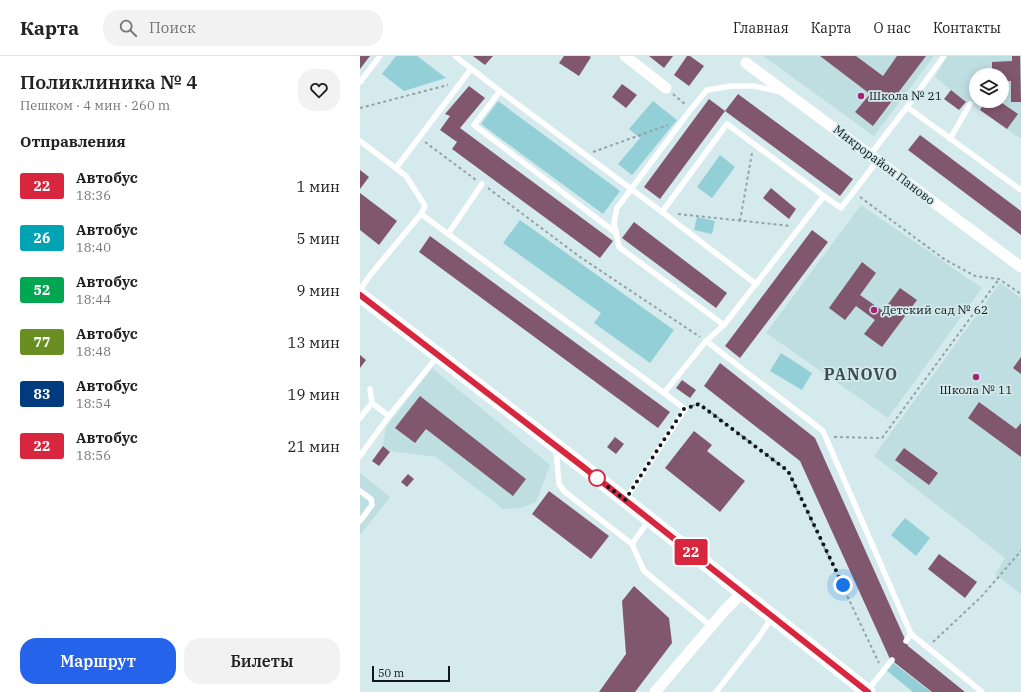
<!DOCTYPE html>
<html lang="ru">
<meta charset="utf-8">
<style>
body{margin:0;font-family:"IBM Plex Serif",serif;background:#f2f2f2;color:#222;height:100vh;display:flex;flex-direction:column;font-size:15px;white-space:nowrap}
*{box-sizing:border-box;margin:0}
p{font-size:13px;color:#767676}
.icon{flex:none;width:22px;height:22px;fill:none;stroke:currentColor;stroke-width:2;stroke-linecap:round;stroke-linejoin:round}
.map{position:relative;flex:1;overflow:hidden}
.panel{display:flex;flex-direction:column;background:#fff;width:360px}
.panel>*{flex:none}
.badge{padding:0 8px;border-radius:3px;font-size:14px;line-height:26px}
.controls{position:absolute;left:609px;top:12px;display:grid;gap:8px}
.controls a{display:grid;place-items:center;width:40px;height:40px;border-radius:50%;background:#fff;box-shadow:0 2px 10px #0003;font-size:20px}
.scale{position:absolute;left:12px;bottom:10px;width:78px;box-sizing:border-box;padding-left:4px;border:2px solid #101718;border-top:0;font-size:11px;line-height:14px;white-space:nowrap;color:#101718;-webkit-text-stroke:3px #d5eaed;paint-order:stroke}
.you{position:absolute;width:20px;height:20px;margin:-10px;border:3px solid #fff;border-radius:50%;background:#1a73e8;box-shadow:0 0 0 6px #1a73e833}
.map>.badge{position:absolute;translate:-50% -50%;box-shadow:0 0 0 2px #fff}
h2{padding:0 20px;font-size:15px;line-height:36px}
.round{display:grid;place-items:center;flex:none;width:42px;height:42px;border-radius:16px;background:#f2f2f2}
.head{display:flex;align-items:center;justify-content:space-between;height:68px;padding:0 20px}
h1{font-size:19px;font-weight:600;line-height:30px}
.cta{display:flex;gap:8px;margin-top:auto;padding:8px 20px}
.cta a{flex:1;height:46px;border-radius:16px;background:#2563eb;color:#fff;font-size:16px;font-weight:600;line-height:46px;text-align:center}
.cta a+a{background:#f2f2f2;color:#222}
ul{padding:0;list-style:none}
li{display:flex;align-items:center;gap:12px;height:52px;padding:0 20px}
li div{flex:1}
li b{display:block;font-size:15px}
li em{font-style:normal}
li .badge{min-width:44px;font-weight:700;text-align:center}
header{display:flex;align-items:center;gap:24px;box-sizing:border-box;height:56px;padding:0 20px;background:#fff;border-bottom:1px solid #e0e0e0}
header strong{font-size:19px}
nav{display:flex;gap:22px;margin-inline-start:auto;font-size:14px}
.search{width:280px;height:36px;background:#f2f2f2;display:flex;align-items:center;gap:10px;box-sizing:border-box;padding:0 14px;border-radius:16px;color:#767676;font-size:15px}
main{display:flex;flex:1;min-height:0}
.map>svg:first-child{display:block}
.built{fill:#bfdee1;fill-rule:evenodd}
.green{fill:#93cfd7}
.building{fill:#81576d}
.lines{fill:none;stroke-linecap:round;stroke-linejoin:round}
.path{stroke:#93a3a5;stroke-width:2;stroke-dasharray:3 3;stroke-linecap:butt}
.lane{stroke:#fff;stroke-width:5.5}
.street{stroke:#fff;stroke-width:11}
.secondary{stroke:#fff;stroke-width:15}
.line-casing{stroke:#fff;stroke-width:9}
.line{stroke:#d7263d;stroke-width:6}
.walk{stroke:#101718;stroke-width:4;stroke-dasharray:0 7.2}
.poi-dot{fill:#a32374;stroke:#d5eaed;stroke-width:1.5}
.stop-dot{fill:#fff;stroke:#d7263d;stroke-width:2}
.labels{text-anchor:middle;stroke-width:3.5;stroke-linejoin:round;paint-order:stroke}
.poi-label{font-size:12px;fill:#101718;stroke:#d5eaed;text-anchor:start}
.street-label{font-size:12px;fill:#101718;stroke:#d5eaed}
.district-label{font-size:16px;font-weight:bold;letter-spacing:1px;fill:#3b4d4f;stroke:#d5eaed}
</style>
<header>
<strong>Карта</strong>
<div class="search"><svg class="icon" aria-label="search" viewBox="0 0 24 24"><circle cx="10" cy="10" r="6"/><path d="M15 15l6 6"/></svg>Поиск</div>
<nav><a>Главная</a><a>Карта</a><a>О нас</a><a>Контакты</a></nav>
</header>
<main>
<section class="panel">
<div class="head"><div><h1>Поликлиника № 4</h1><p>Пешком · 4 мин · 260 m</p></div><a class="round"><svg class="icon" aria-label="heart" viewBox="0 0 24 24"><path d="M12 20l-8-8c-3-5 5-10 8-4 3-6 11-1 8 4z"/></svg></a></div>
<h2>Отправления</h2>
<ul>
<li><span class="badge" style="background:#d7263d;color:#fff">22</span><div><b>Автобус</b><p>18:36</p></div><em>1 мин</em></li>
<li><span class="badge" style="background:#00a3b4;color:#fff">26</span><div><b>Автобус</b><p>18:40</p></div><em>5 мин</em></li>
<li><span class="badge" style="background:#00a651;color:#fff">52</span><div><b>Автобус</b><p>18:44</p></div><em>9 мин</em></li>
<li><span class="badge" style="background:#6b8e23;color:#fff">77</span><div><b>Автобус</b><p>18:48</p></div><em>13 мин</em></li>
<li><span class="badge" style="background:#003b80;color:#fff">83</span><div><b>Автобус</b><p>18:54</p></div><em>19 мин</em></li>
<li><span class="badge" style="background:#d7263d;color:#fff">22</span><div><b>Автобус</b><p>18:56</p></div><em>21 мин</em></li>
</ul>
<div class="cta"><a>Маршрут</a><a>Билеты</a></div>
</section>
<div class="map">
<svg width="661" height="636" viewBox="0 0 661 636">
<rect width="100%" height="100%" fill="#d5eaed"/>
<g class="built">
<polygon points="403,0 574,0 514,80"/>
<path d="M587,0H661V83L620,54L606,46L575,21ZM616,19H642V45H616Z"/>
<polygon points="501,149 622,232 528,362 406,277"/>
<polygon points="640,227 661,242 661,538 635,518 645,502 514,400"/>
<polygon points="72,312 190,409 176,446 160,452 143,453 76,401 30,395 23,389 26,371"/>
<polygon points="0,417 30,441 0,479"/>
</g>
<g class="green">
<polygon points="36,0 57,0 86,22 44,35 22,18"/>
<polygon points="138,45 260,135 243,158 121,68"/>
<polygon points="293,45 317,64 272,119 258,108 280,82 269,73"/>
<polygon points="360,99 375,111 352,142 337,131"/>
<polygon points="337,161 355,165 352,178 334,174"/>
<polygon points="160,164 314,274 290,307 234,267 241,257 143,187"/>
<polygon points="421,297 452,317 442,334 410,315"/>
<polygon points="545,462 570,482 556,500 531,479"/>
<polygon points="532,606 571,636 553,636 526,614"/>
</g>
<g class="building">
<polygon points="0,0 10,0 0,13"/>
<polygon points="113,0 133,0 125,9"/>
<polygon points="204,0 229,0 231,1 219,20 199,7"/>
<polygon points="289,0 313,0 304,12"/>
<polygon points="327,0 330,0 344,10 329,30 314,19"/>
<polygon points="460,0 496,0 523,20 537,0 566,0 513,70 495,56 510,38"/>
<polygon points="652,0 660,0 661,46 651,46 651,25 642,25 642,19 632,19 632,6 652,5"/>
<polygon points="262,28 277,39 266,52 252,41"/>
<polygon points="109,30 125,42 100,72 253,185 240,202 92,93 97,86 80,74 90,60 85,58"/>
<polygon points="591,34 606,46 599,54 584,43"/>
<polygon points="378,38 493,123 480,140 365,55"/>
<polygon points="349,43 365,55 300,143 284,131"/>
<polygon points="626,45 639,45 658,58 647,73 620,54"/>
<polygon points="560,79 661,155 661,179 548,94"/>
<polygon points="0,114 9,121 0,133"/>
<polygon points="411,132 436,153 429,163 403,142"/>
<polygon points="0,137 37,165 19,189 0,174"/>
<polygon points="274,166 367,237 356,252 262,182"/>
<polygon points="452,174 468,186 380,302 365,290"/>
<polygon points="70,180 310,356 298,372 59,196"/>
<polygon points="502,206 516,217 500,239 523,255 540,232 557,244 522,291 504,278 515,264 496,250 485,264 469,252"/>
<polygon points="0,299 6,304 0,312"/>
<polygon points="661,301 661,318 653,312"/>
<polygon points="360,307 455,382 548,590 605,636 572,636 530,603 440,405 344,330"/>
<polygon points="322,324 336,334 330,342 316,332"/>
<polygon points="60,340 166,423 153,440 66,373 55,387 35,372"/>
<polygon points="619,346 656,373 661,367 661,401 608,362"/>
<polygon points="334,375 352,389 347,395 385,425 360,456 305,412"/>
<polygon points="255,381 264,388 256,398 247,391"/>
<polygon points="23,390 30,396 19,410 12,405"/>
<polygon points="544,392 578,417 569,429 535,404"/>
<polygon points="48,418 54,423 47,431 41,426"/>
<polygon points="189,435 249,480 231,503 172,458"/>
<polygon points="579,498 617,526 605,542 568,513"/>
<polygon points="274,530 309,562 312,587 275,636 239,636 266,598 262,545"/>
</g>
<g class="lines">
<g class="path">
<polyline points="313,38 326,49"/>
<polyline points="0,52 88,29"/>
<polyline points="65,86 116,124"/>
<polyline points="233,96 308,69"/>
<polyline points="128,132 220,201 340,281"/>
<polyline points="500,141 584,203 615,220 639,223 661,238"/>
<polyline points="318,158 431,170"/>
<polyline points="380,165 392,97"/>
<polyline points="332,350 339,347 428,415 519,607"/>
<polyline points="474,381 522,382 639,223"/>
<polyline points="573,586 621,541 661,495"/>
</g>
<g class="lane">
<polyline points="95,0 140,35 114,69 256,177"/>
<polyline points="0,26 20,0"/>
<polyline points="140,35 302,156 396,228"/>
<polyline points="547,51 584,0"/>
<polyline points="590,83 610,48"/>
<polyline points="0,85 46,120 65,150 61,158 11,218 0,234"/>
<polyline points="510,99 547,51 661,134"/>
<polyline points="36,112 111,13"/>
<polyline points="302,156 367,68 464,140"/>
<polyline points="61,158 304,337"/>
<polyline points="88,178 122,128"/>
<polyline points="364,269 259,191 254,167 257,152 331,53 347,34 372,30 394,30 421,36"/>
<polyline points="346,285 463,375 551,578 622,636"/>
<polyline points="10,333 12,347 29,360"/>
<polyline points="0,362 12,347"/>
<polyline points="196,393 199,428 205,436 272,488 284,515 351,570"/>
<polyline points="0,400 29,360 78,300"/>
<polyline points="0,435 11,443 12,449 0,465"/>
<polyline points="265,444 325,353 304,337 346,285 364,269 464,140 481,152 518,104"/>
<polyline points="272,488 289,464"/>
<polyline points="546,585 551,578"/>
<polyline points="507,635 532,604"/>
<polyline points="356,636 399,581 412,561"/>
</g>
<g class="street">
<polyline points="265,0 306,32"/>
<polyline points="386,7 661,211"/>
<polyline points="295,636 365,554 383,536"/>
</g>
<polyline class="secondary" points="0,239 222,410 508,636"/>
</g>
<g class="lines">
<defs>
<polyline id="line" points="0,239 222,410 508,636"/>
</defs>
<use href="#line" class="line-casing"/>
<use href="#line" class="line"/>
<polyline class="walk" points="237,422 265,444 324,353 339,348 428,415 483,529"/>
</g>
<g class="poi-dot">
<circle cx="501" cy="40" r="4"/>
<circle cx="514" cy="254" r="4"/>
<circle cx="616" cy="321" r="4"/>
</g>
<circle class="stop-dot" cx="237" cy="422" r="8"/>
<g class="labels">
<g class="poi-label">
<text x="509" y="44">Школа № 21</text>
<text x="522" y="258">Детский сад № 62</text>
<text x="616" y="338" text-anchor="middle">Школа № 11</text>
</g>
<g class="street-label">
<text transform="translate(524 109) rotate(37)" y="4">Микрорайон Паново</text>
</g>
<g class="district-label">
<text x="501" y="324">PANOVO</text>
</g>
</g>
</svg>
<div class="controls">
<a><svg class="icon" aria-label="layers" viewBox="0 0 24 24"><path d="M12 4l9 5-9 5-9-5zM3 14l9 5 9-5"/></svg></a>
</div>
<div class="scale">50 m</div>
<div class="you" style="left:483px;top:529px"></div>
<b class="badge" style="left:331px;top:496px;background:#d7263d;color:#fff">22</b>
</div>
</main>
